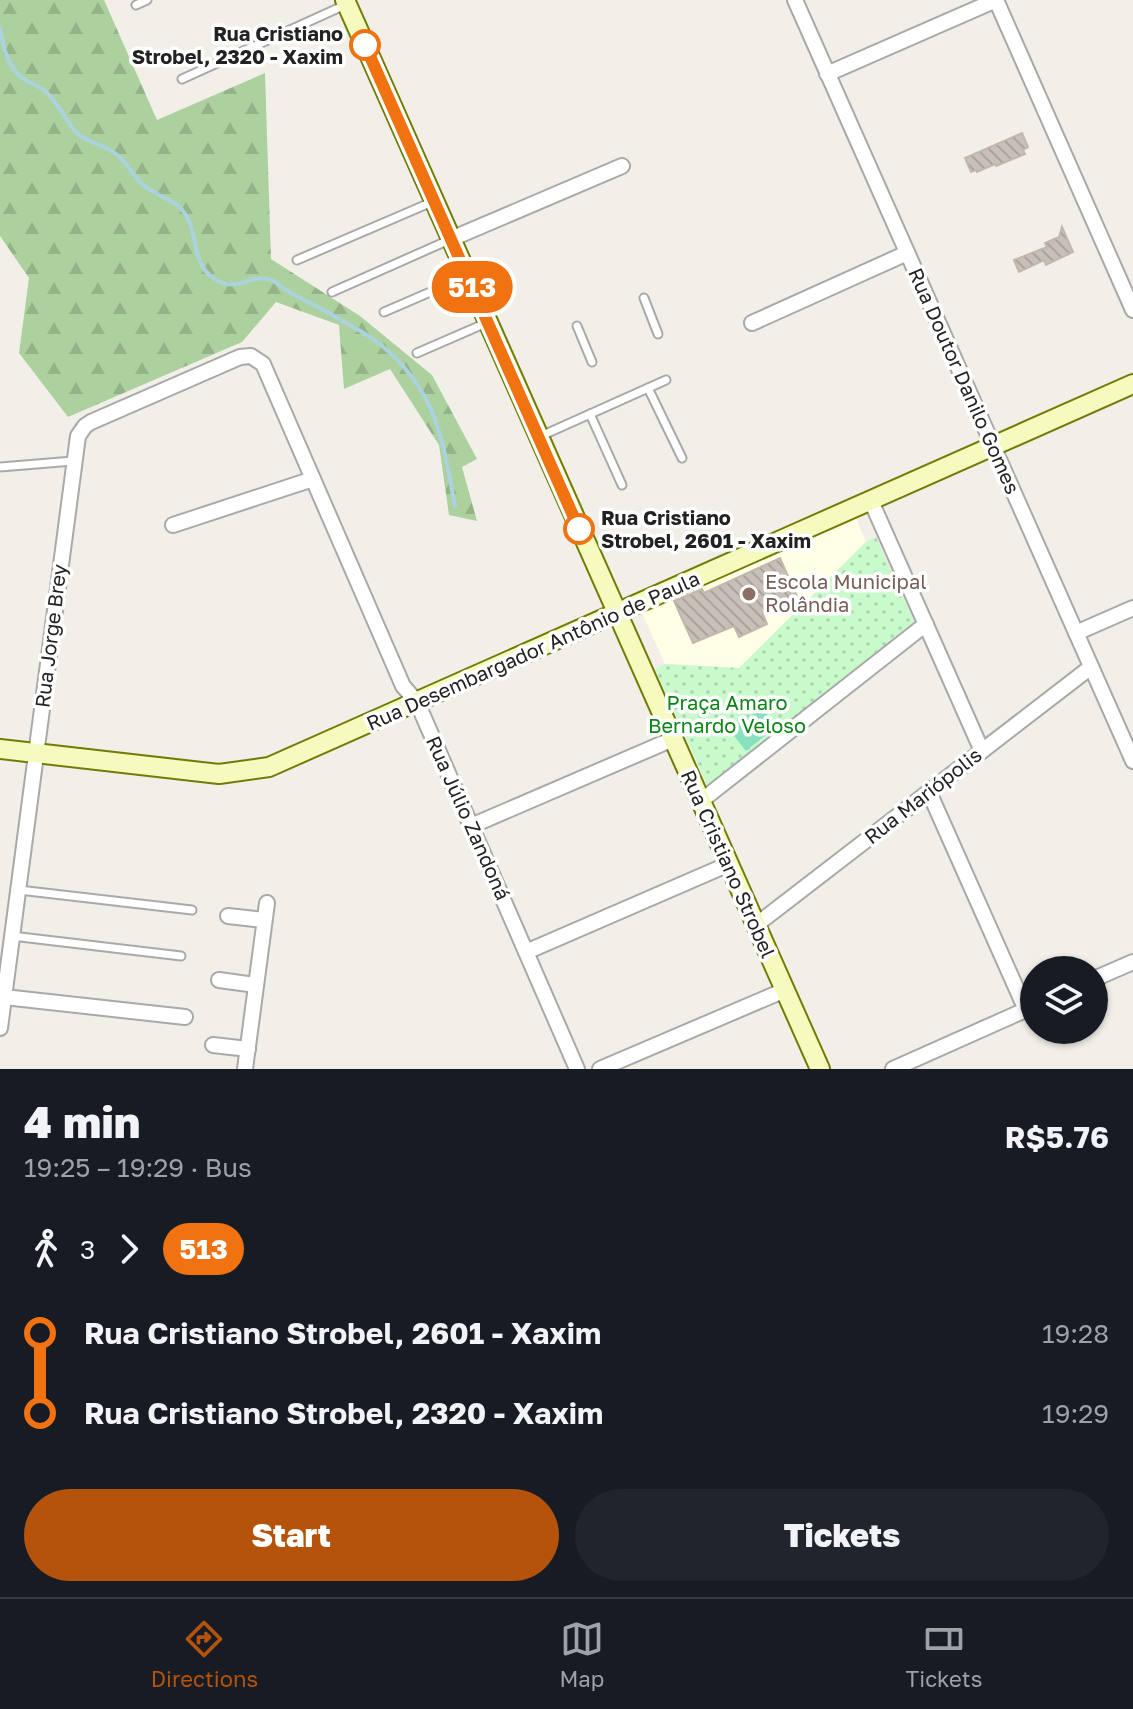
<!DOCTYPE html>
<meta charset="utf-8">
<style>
body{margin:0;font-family:"Golos Text",sans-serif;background:#20242c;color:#f1f3f6;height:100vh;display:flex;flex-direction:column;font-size:30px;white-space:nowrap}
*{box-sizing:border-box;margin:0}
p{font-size:26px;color:#9ea1a6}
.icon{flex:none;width:44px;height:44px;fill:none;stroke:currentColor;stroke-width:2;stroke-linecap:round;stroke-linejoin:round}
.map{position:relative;height:1069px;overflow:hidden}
.details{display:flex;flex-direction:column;background:#171b24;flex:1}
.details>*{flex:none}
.badge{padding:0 16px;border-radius:26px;font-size:28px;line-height:52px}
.tools{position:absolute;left:1020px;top:956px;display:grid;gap:16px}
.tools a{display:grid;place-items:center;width:88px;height:88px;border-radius:50%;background:#171b24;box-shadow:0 2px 6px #0004;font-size:40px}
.map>.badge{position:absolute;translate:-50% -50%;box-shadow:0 0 0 4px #fff}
.legs{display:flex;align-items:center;gap:12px;height:88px;padding:0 24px;font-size:26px}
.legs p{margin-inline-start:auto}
.summary{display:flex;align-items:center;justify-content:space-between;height:136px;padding:0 24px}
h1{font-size:44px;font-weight:800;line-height:60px}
.cta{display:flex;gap:16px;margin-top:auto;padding:16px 24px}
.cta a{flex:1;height:92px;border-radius:48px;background:#b45309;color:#fff;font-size:32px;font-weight:800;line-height:92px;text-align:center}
.cta a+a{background:#20242c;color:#f1f3f6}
ul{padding:0 24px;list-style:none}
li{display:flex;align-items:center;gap:28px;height:80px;font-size:30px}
li i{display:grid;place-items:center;width:12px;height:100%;margin:0 10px;background:currentColor}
li i::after{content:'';width:20px;height:20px;margin:-10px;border:6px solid;border-radius:50%;background:#171b24}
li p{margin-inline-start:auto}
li:first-child i{background:linear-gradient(#0000 50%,currentColor 0)}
li:last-child i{background:linear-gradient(currentColor 50%,#0000 0)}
.dock{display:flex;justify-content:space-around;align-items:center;height:112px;border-top:2px solid #363941;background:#171b24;font-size:22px;color:#9ea1a6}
.dock a{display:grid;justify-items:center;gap:4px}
.dock .current{color:#b45309}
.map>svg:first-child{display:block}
.education{fill:#ffffe5}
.forest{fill:url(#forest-firs)}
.park{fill:url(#park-dots)}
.pitch{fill:#88e0be}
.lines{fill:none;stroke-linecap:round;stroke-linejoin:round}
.stream{stroke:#aad3df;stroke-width:4}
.building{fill:url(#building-back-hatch);stroke:#c4b6ab;stroke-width:2}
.service-casing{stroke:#a9a9a9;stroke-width:11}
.minor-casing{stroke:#a9a9a9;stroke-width:18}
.secondary-casing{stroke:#707d05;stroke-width:22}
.service{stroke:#fff;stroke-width:7}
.minor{stroke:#fff;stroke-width:14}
.secondary{stroke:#f7fabf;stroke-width:18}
.line-1-casing{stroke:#fff;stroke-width:18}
.line-1{stroke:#f17210;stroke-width:12}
.stop-1-dot{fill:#fff;stroke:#f17210;stroke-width:4}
.education-dot{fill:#8d6e63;stroke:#fff;stroke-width:3}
.labels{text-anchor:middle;stroke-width:7;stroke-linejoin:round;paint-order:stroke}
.stop-label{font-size:20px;font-weight:bold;fill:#222;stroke:#fff;text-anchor:end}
.street-label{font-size:20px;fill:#222;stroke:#fff}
.education-label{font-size:20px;fill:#785e54;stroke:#fff;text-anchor:start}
.park-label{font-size:20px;fill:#0c8416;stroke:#fff}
</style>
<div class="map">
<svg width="1133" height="1069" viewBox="0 0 1133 1069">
<defs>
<pattern id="forest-firs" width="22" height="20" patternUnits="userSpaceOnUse" patternTransform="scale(2)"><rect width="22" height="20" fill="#add19e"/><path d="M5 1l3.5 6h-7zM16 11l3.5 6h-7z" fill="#95b388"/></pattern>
<pattern id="park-dots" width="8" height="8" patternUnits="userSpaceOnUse" patternTransform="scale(2)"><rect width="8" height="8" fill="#c8facc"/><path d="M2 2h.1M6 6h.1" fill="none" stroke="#acd6af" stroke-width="1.8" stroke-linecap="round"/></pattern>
<pattern id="building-back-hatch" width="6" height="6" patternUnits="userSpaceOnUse" patternTransform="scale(2)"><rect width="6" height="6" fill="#c7bfb8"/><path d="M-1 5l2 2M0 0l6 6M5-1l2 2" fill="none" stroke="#aba49e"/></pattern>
</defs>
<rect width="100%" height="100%" fill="#f2efe9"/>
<polygon class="education" points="855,516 866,542 739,668 665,664 642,613"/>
<polygon class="forest" points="0,0 104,0 157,120 265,73 271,259 360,316 432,375 477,459 462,467 477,521 449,515 439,445 390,369 344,389 339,325 276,302 242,342 68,417 19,353 29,278 0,236"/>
<polygon class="park" points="876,537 915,624 709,789 655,669 665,664 739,668 866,542"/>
<polygon class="pitch" points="761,707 777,726 746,751 731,732"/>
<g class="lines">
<path class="stream" d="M0,28C3,46 7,65 21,77C29,84 40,85 47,93C59,104 65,120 76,132C87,143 100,143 113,152C128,162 129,171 141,183C151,193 166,197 177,205C202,225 187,259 213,278C237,295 250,272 271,280C277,282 281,287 286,290C302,299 318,307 334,316C350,326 367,333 381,345C438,393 442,438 455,506"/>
</g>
<g class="building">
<polygon points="1022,133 1028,147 1023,150 1025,154 996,166 995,164 977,172 976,170 971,172 965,158"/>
<polygon points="1062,227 1073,252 1046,265 1044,260 1019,272 1014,260 1047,247 1045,243 1059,237"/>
<polygon points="780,558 798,599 763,614 767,624 739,637 734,626 693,643 674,601 702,589 704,593"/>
</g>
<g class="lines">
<defs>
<g id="service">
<polyline points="136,5 147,0"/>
<polyline points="182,79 345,5"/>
<polyline points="297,260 432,202"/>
<polyline points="332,292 449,240"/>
<polyline points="644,298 658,334"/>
<polyline points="384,312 465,277"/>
<polyline points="577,326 592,362"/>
<polyline points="417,353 486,323"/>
<polyline points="648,388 682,458"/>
<polyline points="590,414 622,485"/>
<polyline points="541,436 666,380"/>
<polyline points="0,467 73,461"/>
<polyline points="19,890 192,910"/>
<polyline points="12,936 181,956"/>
</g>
<g id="minor">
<polyline points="795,0 1133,761"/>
<polyline points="996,0 1133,310"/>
<polyline points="827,74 996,0"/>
<polyline points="451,239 622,166"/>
<polyline points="752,323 907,253"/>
<polyline points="871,501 982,751"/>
<polyline points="173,525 313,479"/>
<polyline points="1076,633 1133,608"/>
<polyline points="929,792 1026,1010"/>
<polyline points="701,801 926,624"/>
<polyline points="471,826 673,739"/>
<polyline points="228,916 264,920"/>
<polyline points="756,925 1091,667"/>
<polyline points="526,952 729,864"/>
<polyline points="1094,979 1133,962"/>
<polyline points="219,980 256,985"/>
<polyline points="4,997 185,1017"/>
<polyline points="0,1028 78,436 85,426 91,422 240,357 251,356 263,364 403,686 417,702 577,1069"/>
<polyline points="213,1045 248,1049"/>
<polyline points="245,1069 267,903"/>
<polyline points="600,1069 785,990"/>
<polyline points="893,1069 1032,1007"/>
</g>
<g id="secondary">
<polyline points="345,0 820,1069"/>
<polyline points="0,749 219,774 269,767 1133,384"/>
</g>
</defs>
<use href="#service" class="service-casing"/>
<use href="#minor" class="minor-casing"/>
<use href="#secondary" class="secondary-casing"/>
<use href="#service" class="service"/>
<use href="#minor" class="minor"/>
<use href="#secondary" class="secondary"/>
</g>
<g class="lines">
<defs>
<polyline id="line-1" points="365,45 579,529"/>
</defs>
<use href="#line-1" class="line-1-casing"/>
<use href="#line-1" class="line-1"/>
</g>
<g class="stop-1-dot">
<circle cx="365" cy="45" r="14"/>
<circle cx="579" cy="529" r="14"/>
</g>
<circle class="education-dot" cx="749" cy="594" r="8"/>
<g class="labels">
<g class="stop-label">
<text x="343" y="41">Rua Cristiano<tspan x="343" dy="23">Strobel, 2320 - Xaxim</tspan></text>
<text x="601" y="525" text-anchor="start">Rua Cristiano<tspan x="601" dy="23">Strobel, 2601 - Xaxim</tspan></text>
</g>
<g class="street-label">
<text transform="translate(964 381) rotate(66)" y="7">Rua Doutor Danilo Gomes</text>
<text transform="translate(51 636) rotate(-83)" y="7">Rua Jorge Brey</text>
<text transform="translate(533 651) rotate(-24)" y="7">Rua Desembargador Antônio de Paula</text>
<text transform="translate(923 796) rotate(-38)" y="7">Rua Mariópolis</text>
<text transform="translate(468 818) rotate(66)" y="7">Rua Júlio Zandoná</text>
<text transform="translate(728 864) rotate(66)" y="7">Rua Cristiano Strobel</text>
</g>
<g class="education-label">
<text x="765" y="589">Escola Municipal<tspan x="765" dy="23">Rolândia</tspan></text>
</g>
<g class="park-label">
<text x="727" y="710">Praça Amaro<tspan x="727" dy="23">Bernardo Veloso</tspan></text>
</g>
</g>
</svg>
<div class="tools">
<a><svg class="icon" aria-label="layers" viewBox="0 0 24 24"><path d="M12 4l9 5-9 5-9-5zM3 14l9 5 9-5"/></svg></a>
</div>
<b class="badge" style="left:472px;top:287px;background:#f17210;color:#fff">513</b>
</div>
<section class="details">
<div class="summary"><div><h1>4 min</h1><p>19:25 – 19:29 · Bus</p></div><b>R$5.76</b></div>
<div class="legs"><svg class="icon" aria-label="walk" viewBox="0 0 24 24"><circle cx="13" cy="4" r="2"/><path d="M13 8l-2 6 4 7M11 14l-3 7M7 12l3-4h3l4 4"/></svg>3<svg class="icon" aria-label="forward" viewBox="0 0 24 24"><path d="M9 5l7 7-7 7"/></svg><b class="badge" style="background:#f17210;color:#fff">513</b></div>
<ul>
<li><i style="color:#f17210"></i><b>Rua Cristiano Strobel, 2601 - Xaxim</b><p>19:28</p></li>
<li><i style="color:#f17210"></i><b>Rua Cristiano Strobel, 2320 - Xaxim</b><p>19:29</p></li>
</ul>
<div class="cta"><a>Start</a><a>Tickets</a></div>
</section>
<nav class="dock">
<a class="current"><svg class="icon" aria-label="directions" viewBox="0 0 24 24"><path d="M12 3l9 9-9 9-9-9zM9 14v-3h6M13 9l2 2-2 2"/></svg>Directions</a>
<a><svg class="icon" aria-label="map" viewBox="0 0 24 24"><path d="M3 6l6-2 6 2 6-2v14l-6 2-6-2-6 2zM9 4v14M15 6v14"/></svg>Map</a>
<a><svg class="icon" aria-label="tickets" viewBox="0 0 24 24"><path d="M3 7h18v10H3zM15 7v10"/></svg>Tickets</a>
</nav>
